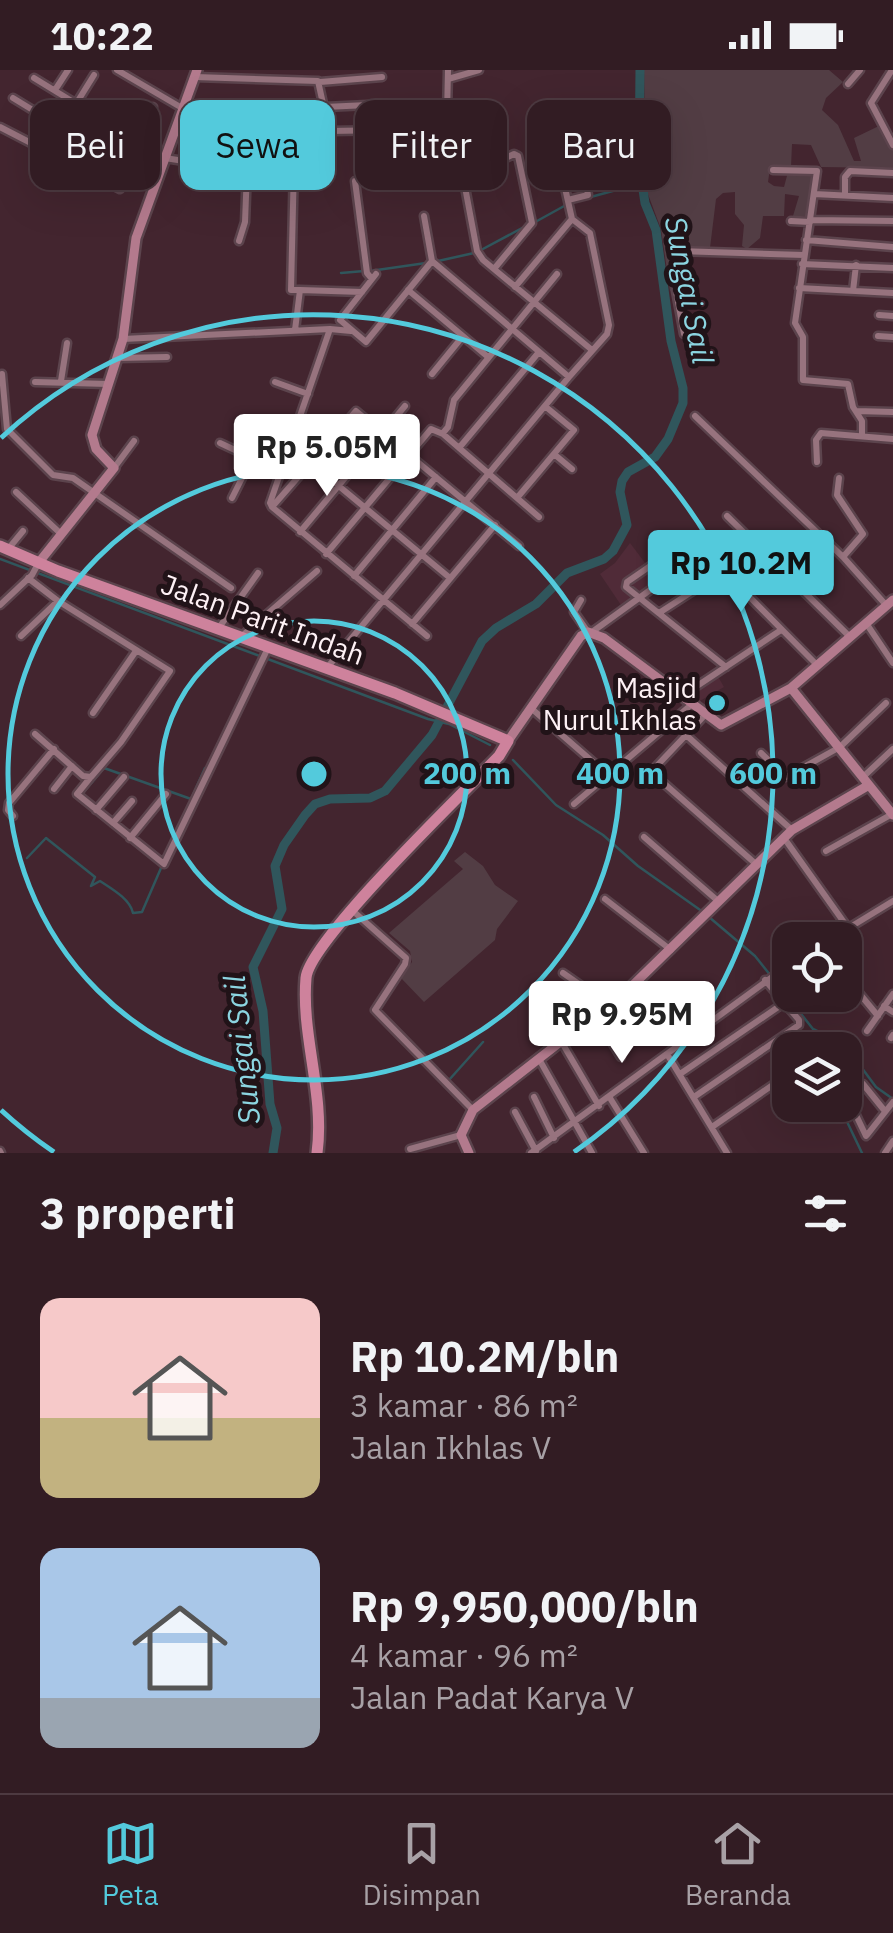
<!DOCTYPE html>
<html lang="id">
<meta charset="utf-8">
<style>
body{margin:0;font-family:"IBM Plex Sans",sans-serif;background:#3d2930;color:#f1f3f6;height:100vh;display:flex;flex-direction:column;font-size:38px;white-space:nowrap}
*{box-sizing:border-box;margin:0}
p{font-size:32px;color:#a8a1a6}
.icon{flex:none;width:55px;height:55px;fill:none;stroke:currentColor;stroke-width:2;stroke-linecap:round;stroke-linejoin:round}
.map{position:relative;height:1083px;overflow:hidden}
.side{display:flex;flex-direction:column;background:#321c23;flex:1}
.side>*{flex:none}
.guide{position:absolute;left:30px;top:30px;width:835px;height:90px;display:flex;gap:20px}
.fabs{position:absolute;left:772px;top:852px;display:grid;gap:20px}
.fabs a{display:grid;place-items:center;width:90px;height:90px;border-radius:20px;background:#321c23;box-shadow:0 10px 40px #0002,0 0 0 2px #4d3a41;font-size:50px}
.price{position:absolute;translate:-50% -85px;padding:0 22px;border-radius:10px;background:#fff;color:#222;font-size:32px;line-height:65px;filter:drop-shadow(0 2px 5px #0008)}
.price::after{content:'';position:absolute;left:50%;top:60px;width:30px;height:22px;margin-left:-15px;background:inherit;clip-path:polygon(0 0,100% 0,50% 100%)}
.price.active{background:#53cadc;color:#111}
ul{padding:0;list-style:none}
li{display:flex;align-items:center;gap:30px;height:250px;padding:0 40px}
li span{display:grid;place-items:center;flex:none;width:280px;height:200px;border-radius:20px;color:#555}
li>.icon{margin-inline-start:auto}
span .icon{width:120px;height:120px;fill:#fffc;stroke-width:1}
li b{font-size:42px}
h2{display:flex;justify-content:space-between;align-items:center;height:120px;padding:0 40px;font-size:42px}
.tag{padding:0 35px;border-radius:20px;background:#321c23;box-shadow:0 10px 40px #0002,0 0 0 2px #4d3a41;font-size:35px;line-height:90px}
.tag.active{background:#53cadc;color:#111}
.status{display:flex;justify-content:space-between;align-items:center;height:70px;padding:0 50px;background:#321c23;direction:ltr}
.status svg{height:28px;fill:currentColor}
.tab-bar{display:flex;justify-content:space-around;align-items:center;height:140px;border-top:2px solid #4d3a41;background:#321c23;font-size:28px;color:#a8a1a6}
.tab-bar a{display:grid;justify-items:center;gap:5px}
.tab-bar .active{color:#53cadc}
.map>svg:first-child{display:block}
</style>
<div class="status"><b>10:22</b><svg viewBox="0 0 49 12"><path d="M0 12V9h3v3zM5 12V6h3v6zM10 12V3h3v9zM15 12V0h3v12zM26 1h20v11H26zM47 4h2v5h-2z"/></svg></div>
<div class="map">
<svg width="893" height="1083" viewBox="0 0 893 1083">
<rect width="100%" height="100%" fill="#43252f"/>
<path fill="#502b38" d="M630,473L658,510L623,538L600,504L615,493Z
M717,605L724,617L698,632L687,624Z"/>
<path fill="#523d44" d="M644,0H829L843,12L826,28L822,40L838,55L854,91H861L854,68L883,54L893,75V98L821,97L811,75L792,74L791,97L770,98L768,112L774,116L784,117L788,102H815L809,146H793L799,126L785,124L784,146H763L760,168L747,179L742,176L744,155L735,144V122L723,123L716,129L710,178H679L675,220L670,221L661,159L646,119Z
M465,782L483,796L495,815L518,831L497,859L495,870L424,932L401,908L412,892L410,881L389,863L463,799L454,791Z"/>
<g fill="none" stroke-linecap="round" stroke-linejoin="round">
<path stroke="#30565c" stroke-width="2.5" d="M587,128L642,113
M537,151L566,135
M481,180L524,157
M438,191L474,183
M370,201L426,193
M341,203L364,201
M0,489L428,649L449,654L490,675
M513,690L556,735L603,765L638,796L703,842
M84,727L83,723L104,698L191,729L205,698
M27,788L46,768L95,807L91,816L100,811C112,819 130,829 133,843L142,842L161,798
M709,847L755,886L813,959L844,974L876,1017L893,1029
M365,848L408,885L409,893L403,903
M845,1002L853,987
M449,1010L483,972
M839,1035L862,1083"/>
<path stroke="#30565c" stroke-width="9" d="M273,1083L277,1058L270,1034L263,941L253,897L282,839L275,796L284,775L305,745L315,734L330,729L370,728L385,721L432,665L482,571L496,558L536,534L567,503L604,489L613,481L627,455L620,422L622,411L628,402L655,387L668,369L683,333V318L671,271L656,160L645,133L639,93L640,0"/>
<g stroke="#5c444d" stroke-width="11">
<path id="street" d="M117,0L182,38
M448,0L447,45L450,59L456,69L477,181L483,190L592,280
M892,0L871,33L893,75
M195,7L318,11L329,61L393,60
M34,8L165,88L247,101L294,94L291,220H299
M448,9L479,0
M320,12L382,7
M848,14L860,0
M55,20L68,0
M13,28L131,100L155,111
M76,34L94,5
M325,37L389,34
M0,57L120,119L131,100
M31,72L45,48
M139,72L153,37
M556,78L572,149L590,163L609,255L607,264L569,307
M78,97L104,51
M773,100L817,101L795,253L803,267V310L848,314L853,337L862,351V366
M461,109L514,84L518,86L532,153L494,199
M355,111L367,203L372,209
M814,124L893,128
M845,124V107L850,101L893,103
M568,130L588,125L578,71
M424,146L432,191
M811,150L893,151
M791,151L810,152
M806,170L893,177
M239,171L245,152L247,101
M802,194L893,198
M376,204L340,250L366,272L432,191
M515,217L572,149
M799,218L893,223
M408,220L488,287
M853,221L856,195
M879,245L893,246
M295,260L300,220L362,222
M684,264L676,221L678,181L804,185
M878,266L893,267
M123,269L330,259
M117,288L167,287
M2,304L7,359L53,405L73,408L231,518
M432,304L463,266
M61,311L67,273
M35,312L108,314
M275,312L308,324
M856,341L893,342
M695,346L843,487L886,535
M443,363L448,357L454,330L557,204
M220,373L282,402
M459,378L539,282
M554,384L572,399
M248,386L256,356
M817,392L816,370L821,363L893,369
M311,393L450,508
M114,398L134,371
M839,408L837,425L863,464L843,487
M16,422L60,463
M232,428L252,388
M517,428L574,360L546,337
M272,437L356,341L519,476
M272,437L270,433L330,259L351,261
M272,437L427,566
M727,446L848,565
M300,462L405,336
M9,478L23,461
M326,484L431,359L443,364L539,447
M354,506L436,407
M28,508L58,531L170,601L121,672L91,707L83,706L35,664
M581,530L574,542L588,562
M0,535L32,505L39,492
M659,543L724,501
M866,553L893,593
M412,554L495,455
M218,559L258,503
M592,562L657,515L658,510L650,497
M243,565L317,501
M21,566L58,531
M726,597L626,517L627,512L691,468L817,595
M326,599L569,307L432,191
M682,626L781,560
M532,639L608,705
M93,643L136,581
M705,645L651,702L757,795
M686,665L792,760
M761,683L786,707L840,677L886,633
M863,707L893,679
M90,708L77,724L164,794L268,578
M54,719L72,696
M574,734L691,635
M96,740L124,707
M13,746L8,740L9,733L54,679
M113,753L132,731
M644,767L718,831
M130,768L166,724
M784,768L848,858
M826,781L892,744
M605,829L671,880
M353,841L406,888L405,894L375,940L473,1040
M829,870L893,831
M563,903L609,935
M859,923L878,946
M884,936L893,942
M595,945L621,987
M867,961L893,924
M891,968L893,965
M561,971L599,1036
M667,984L727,1083
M539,989L592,1083
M680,1004L784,933
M863,1014L884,1040
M845,1022L866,1066
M534,1027L554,1068
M694,1027L799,955V950L765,910
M610,1028L644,1083
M515,1042L536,1081
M712,1057L790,1003
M867,1065L893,1032
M410,1079L461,1065
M0,1081L1,1083
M531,1083L790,894
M885,1083L893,1071"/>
</g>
<g stroke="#5c444d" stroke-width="14">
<path id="secondary" d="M40,491L114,398L96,379L92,365L123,269L136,168L197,0
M791,618L893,745
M508,671L581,566L588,562L604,568L721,655L791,618L893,530
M469,1083L461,1065L473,1040L632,916L792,760L869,715"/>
</g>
<g stroke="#5c444d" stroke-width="16">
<path id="primary" d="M0,476L58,501L395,623L508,671L499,686C465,721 309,871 306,908C301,966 325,1024 317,1083"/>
</g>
<use href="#street" stroke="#97737e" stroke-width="6"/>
<use href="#secondary" stroke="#b37a8d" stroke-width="9"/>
<use href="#primary" stroke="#ce829c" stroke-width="11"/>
</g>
<g fill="none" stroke="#53cadc" stroke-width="5">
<circle cx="314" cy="704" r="153"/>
<circle cx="314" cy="704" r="306"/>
<path d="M54 1082A459 459 0 0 1 1 1040M1 368A459 459 0 1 1 574 1082"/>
</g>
<circle fill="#53cadc" stroke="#211318" stroke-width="4" cx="717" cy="633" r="10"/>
<g text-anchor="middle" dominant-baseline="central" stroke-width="10" stroke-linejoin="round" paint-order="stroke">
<g font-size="28" fill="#fef1f5" stroke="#211318">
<text transform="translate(263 549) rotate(20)">Jalan Parit Indah</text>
</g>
<g font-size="28" fill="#fef1f5" stroke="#211318" text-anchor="end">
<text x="697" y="617">Masjid<tspan x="697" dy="32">Nurul Ikhlas</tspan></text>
</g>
<g font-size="30" font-style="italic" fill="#8cd5e1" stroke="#211318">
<text transform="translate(690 220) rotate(79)">Sungai Sail</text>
<text transform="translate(241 980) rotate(-96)">Sungai Sail</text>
</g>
</g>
<circle cx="314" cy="704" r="15" fill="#53cadc" stroke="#211318" stroke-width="5"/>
<g font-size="30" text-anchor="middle" font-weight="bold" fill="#53cadc" stroke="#211318" stroke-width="10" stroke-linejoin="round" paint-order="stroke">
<text x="467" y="714">200 m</text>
<text x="620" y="714">400 m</text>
<text x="773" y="714">600 m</text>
</g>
</svg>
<div class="fabs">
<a><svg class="icon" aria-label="locate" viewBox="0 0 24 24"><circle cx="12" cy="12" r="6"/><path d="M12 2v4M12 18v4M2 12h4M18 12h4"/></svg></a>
<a><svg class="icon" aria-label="layers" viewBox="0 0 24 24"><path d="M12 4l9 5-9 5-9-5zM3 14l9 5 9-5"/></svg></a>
</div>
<b class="price" style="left:327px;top:429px">Rp 5.05M</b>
<b class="price active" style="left:741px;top:545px">Rp 10.2M</b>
<b class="price" style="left:622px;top:996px">Rp 9.95M</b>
<div class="guide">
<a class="tag">Beli</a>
<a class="tag active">Sewa</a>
<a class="tag">Filter</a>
<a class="tag">Baru</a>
</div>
</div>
<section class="side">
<h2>3 properti<svg class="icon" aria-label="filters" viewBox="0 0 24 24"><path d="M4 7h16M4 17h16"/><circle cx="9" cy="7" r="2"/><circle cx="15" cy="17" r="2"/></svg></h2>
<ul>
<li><span style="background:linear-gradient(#f6c9c9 60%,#c2b280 0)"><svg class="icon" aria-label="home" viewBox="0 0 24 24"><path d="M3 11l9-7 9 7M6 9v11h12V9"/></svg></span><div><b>Rp 10.2M/bln</b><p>3 kamar · 86 m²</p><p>Jalan Ikhlas V</p></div></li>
<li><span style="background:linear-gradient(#a9c7e8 75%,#9aa5b1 0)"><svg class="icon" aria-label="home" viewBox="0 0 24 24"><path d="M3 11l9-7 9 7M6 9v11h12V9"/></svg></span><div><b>Rp 9,950,000/bln</b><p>4 kamar · 96 m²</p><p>Jalan Padat Karya V</p></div></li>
</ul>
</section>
<nav class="tab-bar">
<a class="active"><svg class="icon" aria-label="map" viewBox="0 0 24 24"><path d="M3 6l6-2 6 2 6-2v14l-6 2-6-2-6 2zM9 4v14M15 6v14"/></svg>Peta</a>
<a><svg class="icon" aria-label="saved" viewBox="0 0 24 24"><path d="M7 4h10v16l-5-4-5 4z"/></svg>Disimpan</a>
<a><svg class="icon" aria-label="home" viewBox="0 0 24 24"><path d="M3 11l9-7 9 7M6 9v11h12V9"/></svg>Beranda</a>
</nav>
